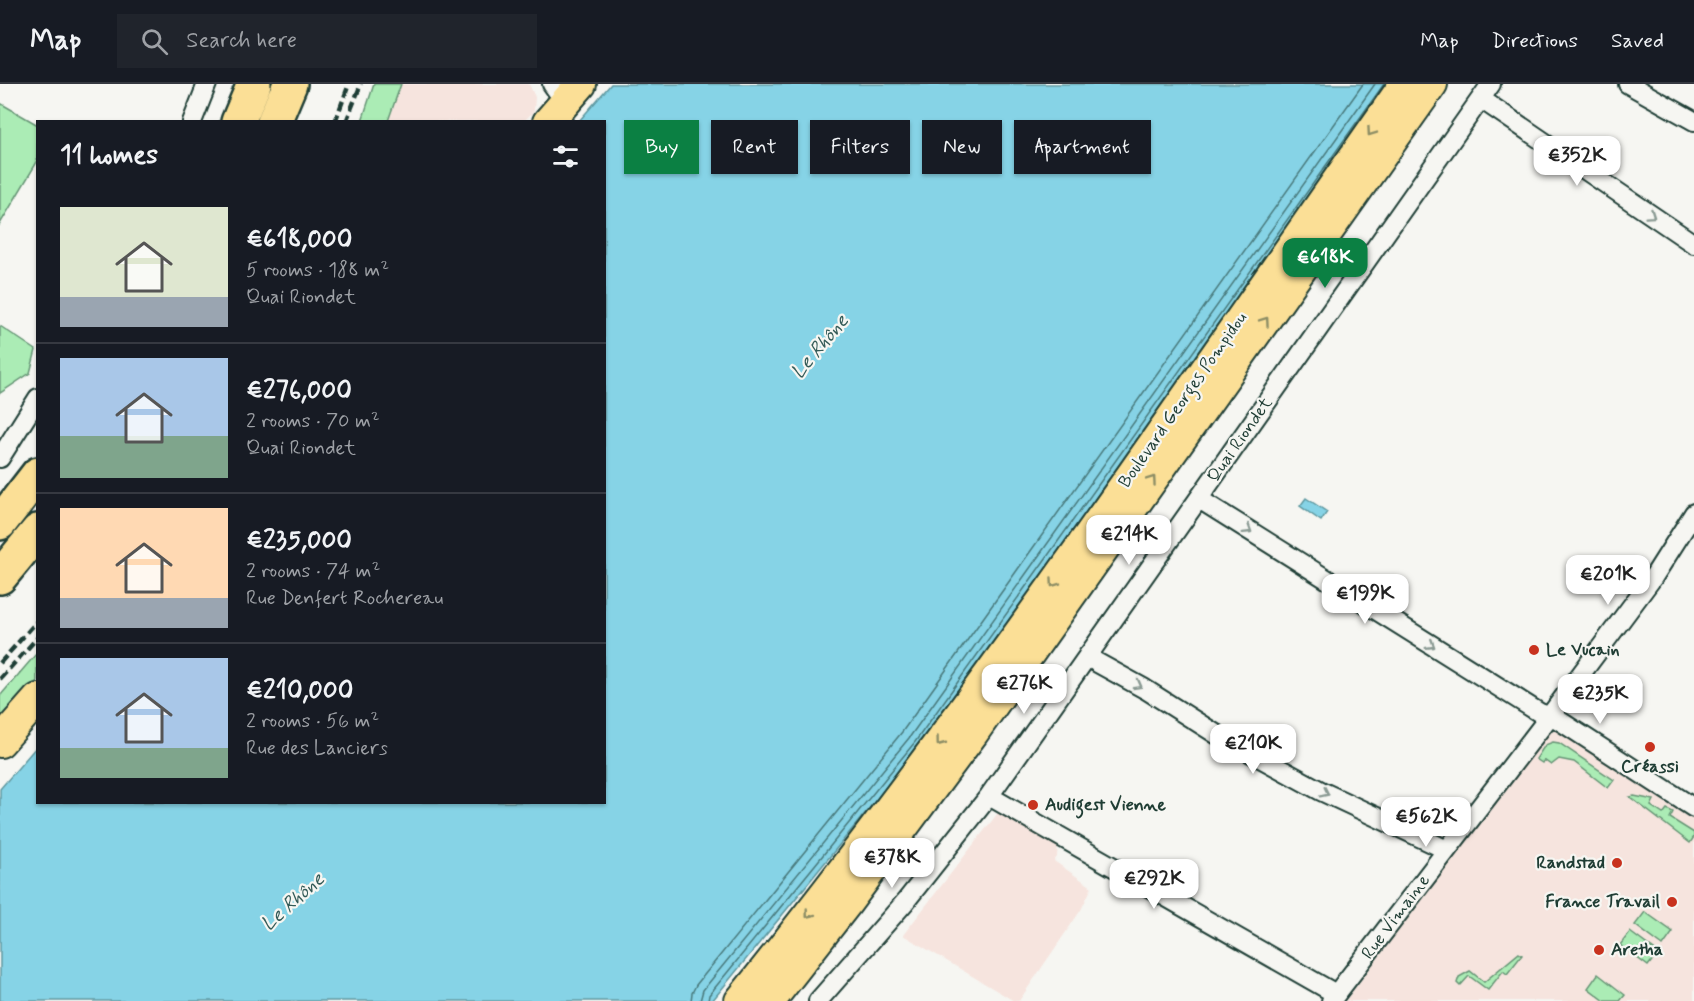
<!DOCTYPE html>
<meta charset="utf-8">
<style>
body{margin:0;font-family:Mynerve,sans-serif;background:#20242c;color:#f1f3f6;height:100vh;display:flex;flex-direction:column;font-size:22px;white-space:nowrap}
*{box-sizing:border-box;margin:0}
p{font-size:20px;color:#9ea1a6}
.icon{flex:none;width:33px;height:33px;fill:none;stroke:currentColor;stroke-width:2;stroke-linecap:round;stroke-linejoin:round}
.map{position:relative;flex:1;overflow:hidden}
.drawer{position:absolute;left:36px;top:36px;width:570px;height:684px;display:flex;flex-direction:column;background:#171b24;border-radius:0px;box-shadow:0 2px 4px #0004}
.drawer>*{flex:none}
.guide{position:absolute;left:624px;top:36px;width:570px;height:54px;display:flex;gap:12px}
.price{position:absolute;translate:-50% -51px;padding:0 14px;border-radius:12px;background:#fff;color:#222;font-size:20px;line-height:39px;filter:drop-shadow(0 2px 3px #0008)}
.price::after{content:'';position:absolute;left:50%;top:36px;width:18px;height:14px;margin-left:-9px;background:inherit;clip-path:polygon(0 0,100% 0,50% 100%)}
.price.active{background:#0b8043;color:#fff}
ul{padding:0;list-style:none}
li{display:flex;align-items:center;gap:18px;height:150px;padding:0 24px}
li+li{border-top:2px solid #363941}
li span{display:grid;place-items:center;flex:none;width:168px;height:120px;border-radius:0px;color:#555}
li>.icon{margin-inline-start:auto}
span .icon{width:72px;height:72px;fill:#fffc;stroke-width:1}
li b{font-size:26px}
h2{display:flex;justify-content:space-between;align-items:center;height:72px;padding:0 24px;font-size:26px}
.tag{padding:0 21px;border-radius:0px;background:#171b24;box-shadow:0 2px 4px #0004;font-size:21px;line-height:54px}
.tag.active{background:#0b8043;color:#fff}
header{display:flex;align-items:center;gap:36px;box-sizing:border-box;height:84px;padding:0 30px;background:#171b24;border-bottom:2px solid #363941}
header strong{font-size:28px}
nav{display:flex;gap:33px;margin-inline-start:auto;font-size:21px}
.search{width:420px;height:54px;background:#20242c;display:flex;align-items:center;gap:15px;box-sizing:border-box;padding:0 21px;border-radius:0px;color:#9ea1a6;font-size:22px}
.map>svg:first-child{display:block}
</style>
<header>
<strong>Map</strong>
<div class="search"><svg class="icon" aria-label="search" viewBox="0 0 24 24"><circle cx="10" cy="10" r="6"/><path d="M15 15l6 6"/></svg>Search here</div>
<nav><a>Map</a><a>Directions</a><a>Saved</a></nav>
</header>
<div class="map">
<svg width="1694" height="917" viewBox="0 0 1694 917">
<rect width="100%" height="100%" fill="#f6f6f2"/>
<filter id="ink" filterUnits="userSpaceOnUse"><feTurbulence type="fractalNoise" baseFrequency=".0167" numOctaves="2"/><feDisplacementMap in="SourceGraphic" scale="12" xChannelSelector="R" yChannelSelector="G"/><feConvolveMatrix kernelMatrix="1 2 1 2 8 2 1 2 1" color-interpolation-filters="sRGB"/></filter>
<g filter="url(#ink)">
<path fill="#f6e4de" d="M401,0H529L535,13L534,27L524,37L388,38Z
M1553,645H1557L1694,733V917H1345L1549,647Z
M1001,725L1058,758L1057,773L1054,777L1092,803L1081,826L1019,917H1014L903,851Z"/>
<path fill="#abecb5" stroke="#659474" stroke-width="1.5" d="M374,0H401L388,37H362Z
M0,19L38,41L37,78L0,140Z
M0,242L36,266L30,289L0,309Z
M37,569V597L0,640V612Z
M1553,658L1559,659L1614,696L1608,704L1574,678L1559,675L1551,681L1544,676L1542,679L1536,675L1545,661Z
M1634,712L1654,716L1651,722L1663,730L1667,725L1673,728L1670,734L1694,749V753L1690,759L1630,713Z
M1645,828L1673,848L1663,862L1635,841Z
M1630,848L1658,869L1648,882L1620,861Z
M1519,869L1522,871L1507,890L1503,887L1488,906L1469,892L1460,902L1457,899L1459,893L1470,887L1484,898Z
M1598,890L1625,911L1620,917H1605L1588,904Z"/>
<path fill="#86d3e6" stroke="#5d979f" stroke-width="1.5" d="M611,0H1391L920,662L712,917H0V705L37,662L38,718H604V38L579,37Z
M1306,414L1327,428L1321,437L1300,422Z"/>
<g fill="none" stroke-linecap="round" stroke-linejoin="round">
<path stroke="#48797b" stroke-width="1.5" d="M691,917L692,909L696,901L902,648L1363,0
M700,917L703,906L909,654L1375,0
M708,917L709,911L915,658L1384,0"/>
<g stroke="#1f3d34" stroke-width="22">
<path id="minor" d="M552,0L565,18
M1628,0L1694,37
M1481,15L1694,160
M192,38L207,0
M0,374L38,314
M1199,415L1540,629L1557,635L1694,724
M1088,571L1096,578L1145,605L1216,650L1321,707L1447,766
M989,712L1336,910
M818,917L905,818L989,712L1491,0
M1331,917L1549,633L1654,492L1694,429"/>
</g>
<g stroke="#1f3d34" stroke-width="34">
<path id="primary" d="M548,38L581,0
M0,658L38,615
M740,917C977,623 1188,309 1405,0
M770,917L846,820L973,649L1432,0"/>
</g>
<g stroke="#1f3d34" stroke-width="38">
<path id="motorway" d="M238,38L254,0
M274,38L290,0
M0,439L38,390
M0,493L38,447"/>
</g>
<use href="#minor" stroke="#f6f6f2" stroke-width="18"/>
<use href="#primary" stroke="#fbdf96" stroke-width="30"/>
<use href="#motorway" stroke="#fbdf96" stroke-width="33"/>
<path stroke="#1f3d34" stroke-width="4.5" stroke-dasharray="9 4.5" stroke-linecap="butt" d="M335,38L349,0
M346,38L361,0
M0,579L38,536
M0,595L38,553"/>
</g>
<defs><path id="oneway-chevron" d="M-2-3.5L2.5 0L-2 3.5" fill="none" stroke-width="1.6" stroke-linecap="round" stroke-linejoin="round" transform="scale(1.5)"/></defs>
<g stroke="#8d8e65">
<use href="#oneway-chevron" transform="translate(1371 48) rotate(125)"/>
<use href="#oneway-chevron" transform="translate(1265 237) rotate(-55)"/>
<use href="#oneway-chevron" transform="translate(1152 396) rotate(-55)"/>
<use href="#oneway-chevron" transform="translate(1054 499) rotate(125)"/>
<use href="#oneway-chevron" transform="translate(940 658) rotate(127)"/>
<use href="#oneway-chevron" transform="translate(809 830) rotate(128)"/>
</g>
<g stroke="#8a9a93">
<use href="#oneway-chevron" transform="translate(1651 131) rotate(34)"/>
<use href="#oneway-chevron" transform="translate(1248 446) rotate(32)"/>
<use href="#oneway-chevron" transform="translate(1431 561) rotate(32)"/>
<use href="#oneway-chevron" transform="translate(1138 601) rotate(29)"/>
<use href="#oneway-chevron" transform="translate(1325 709) rotate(26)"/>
</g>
</g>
<g fill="#c8321e" stroke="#f6f6f2" stroke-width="2">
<circle cx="1534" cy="566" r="6"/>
<circle cx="1650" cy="663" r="6"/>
<circle cx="1033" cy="721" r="6"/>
<circle cx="1617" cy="779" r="6"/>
<circle cx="1672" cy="818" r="6"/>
<circle cx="1599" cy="866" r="6"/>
</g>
<g text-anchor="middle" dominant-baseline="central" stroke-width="4.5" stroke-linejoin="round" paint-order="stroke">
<g font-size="18" fill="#1f3d34" stroke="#f6f6f2">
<text transform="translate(1183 316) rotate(-55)">Boulevard Georges Pompidou</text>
<text transform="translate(1240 356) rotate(-55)">Quai Riondet</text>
<text transform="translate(1396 833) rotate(-53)">Rue Vimaine</text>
</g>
<g font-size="18" font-weight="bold" fill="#1f3d34" stroke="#f6f6f2" text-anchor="start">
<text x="1546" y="566">Le Vucain</text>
<text x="1650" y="683" text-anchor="middle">Créassi</text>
<text x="1045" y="721">Audigest Vienne</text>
<text x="1605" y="779" text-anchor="end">Randstad</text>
<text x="1660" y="818" text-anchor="end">France Travail</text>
<text x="1611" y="866">Aretha</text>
</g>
<g font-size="20" font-style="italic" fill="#345b58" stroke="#f6f6f2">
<text transform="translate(820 263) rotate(-50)">Le Rhône</text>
<text transform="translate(293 818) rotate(-42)">Le Rhône</text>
</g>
</g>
</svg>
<b class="price" style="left:1577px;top:103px">€352K</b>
<b class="price active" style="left:1325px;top:205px">€618K</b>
<b class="price" style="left:1129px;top:482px">€214K</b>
<b class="price" style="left:1608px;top:522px">€201K</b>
<b class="price" style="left:1365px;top:541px">€199K</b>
<b class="price" style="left:1024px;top:631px">€276K</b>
<b class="price" style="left:1600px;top:641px">€235K</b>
<b class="price" style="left:1253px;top:691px">€210K</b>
<b class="price" style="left:1426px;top:764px">€562K</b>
<b class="price" style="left:892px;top:805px">€378K</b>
<b class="price" style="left:1154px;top:826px">€292K</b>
<div class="guide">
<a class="tag active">Buy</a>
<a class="tag">Rent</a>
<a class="tag">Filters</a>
<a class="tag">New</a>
<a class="tag">Apartment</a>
</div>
<section class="drawer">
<h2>11 homes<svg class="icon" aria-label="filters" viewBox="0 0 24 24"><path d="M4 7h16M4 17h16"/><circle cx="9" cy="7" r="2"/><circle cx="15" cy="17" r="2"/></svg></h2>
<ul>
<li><span style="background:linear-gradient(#dfe7d0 75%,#9aa5b1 0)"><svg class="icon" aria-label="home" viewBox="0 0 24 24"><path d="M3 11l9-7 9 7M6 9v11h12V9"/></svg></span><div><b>€618,000</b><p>5 rooms · 188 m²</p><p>Quai Riondet</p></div></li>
<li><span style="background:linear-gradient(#a9c7e8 65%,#7fa58c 0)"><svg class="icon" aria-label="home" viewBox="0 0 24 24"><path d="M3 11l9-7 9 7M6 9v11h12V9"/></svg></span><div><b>€276,000</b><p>2 rooms · 70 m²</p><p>Quai Riondet</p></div></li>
<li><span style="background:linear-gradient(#ffd9b3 75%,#9aa5b1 0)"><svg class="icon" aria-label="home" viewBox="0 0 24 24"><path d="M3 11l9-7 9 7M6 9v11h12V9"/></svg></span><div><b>€235,000</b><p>2 rooms · 74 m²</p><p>Rue Denfert Rochereau</p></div></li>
<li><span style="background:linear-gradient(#a9c7e8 75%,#7fa58c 0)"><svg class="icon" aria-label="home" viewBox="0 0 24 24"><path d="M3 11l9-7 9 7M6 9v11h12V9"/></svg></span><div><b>€210,000</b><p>2 rooms · 56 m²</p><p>Rue des Lanciers</p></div></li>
</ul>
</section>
</div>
